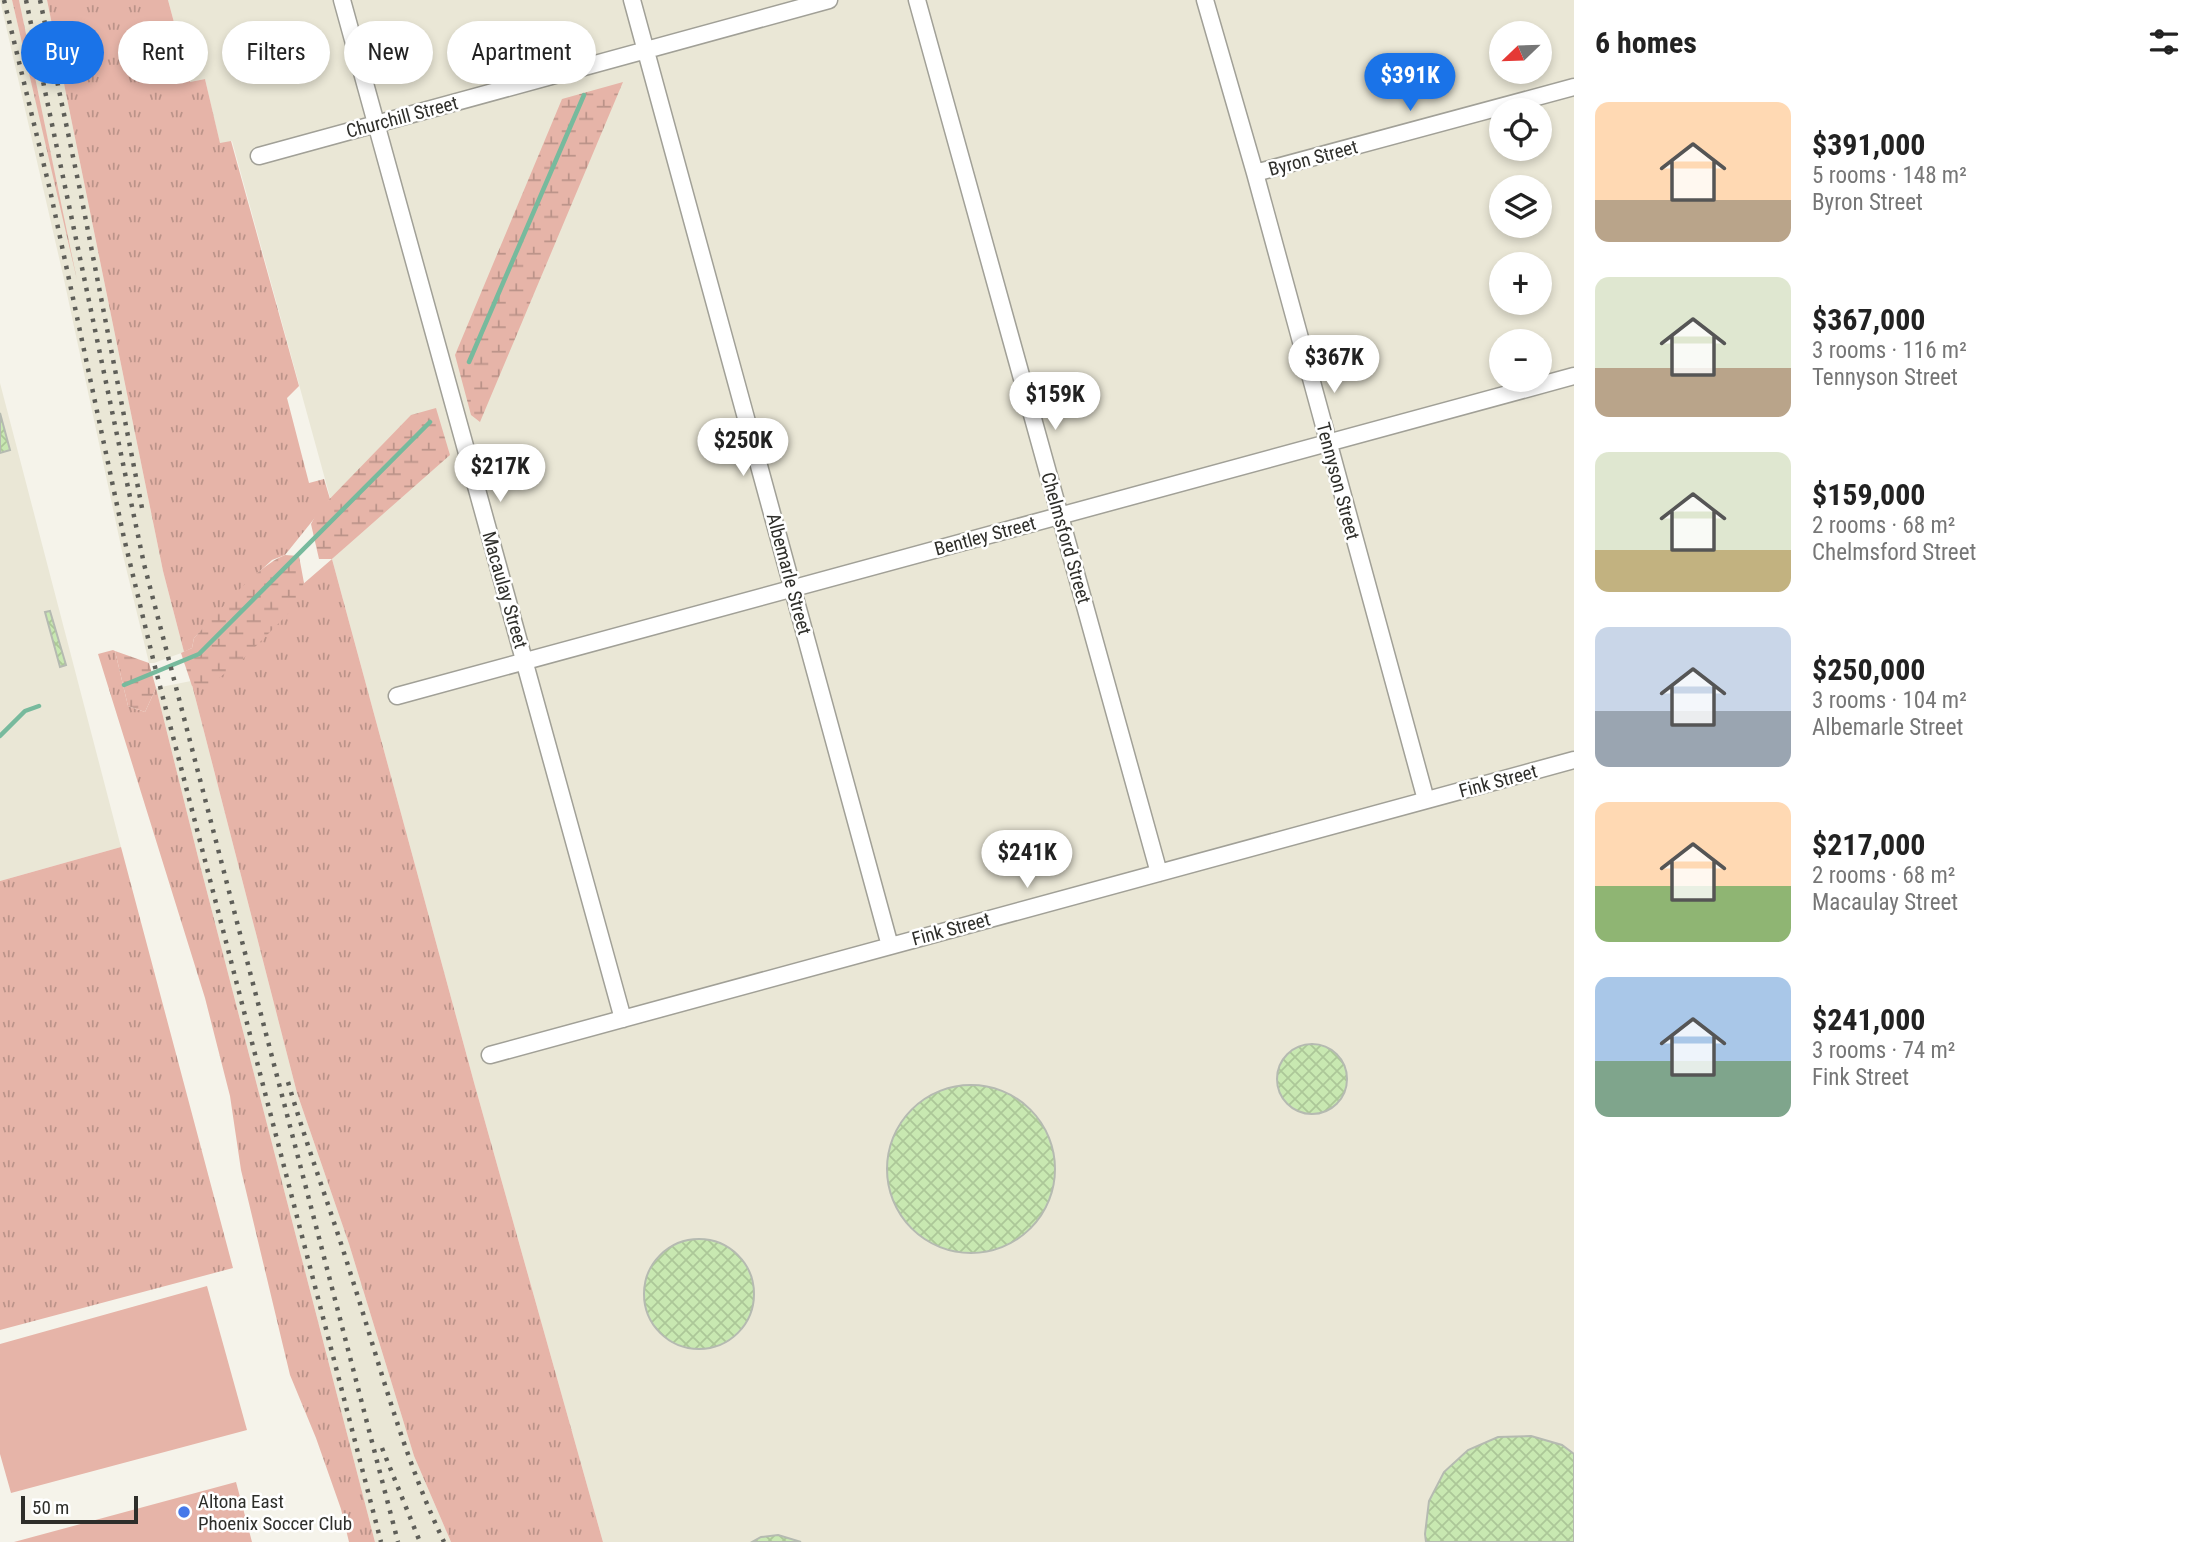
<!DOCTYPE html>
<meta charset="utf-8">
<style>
body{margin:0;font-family:"Roboto Condensed",sans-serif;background:#f2f2f2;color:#222;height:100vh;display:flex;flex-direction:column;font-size:26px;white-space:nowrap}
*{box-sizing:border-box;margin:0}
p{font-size:23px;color:#767676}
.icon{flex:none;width:38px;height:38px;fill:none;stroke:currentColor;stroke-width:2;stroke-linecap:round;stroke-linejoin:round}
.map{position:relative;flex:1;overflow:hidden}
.sheet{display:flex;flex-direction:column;background:#fff;width:630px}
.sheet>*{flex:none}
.top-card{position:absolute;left:21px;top:21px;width:665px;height:63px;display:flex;gap:14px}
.needle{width:46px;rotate:247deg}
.tools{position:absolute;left:1489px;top:21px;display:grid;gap:14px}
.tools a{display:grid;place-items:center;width:63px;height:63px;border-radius:50%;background:#fff;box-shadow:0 4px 10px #0003;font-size:35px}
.scale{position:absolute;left:21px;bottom:18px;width:117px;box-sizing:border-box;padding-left:7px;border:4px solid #2e2e2a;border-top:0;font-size:19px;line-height:24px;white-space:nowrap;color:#2e2e2a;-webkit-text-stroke:5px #fff;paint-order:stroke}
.price{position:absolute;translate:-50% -60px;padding:0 16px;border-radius:24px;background:#fff;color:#222;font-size:23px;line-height:46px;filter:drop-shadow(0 2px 4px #0008)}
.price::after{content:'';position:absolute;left:50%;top:42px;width:21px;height:16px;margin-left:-10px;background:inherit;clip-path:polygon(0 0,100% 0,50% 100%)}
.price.selected{background:#1a73e8;color:#fff}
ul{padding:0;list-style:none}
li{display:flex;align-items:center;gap:21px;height:175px;padding:0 21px}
li span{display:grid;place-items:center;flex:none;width:196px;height:140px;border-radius:14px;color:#555}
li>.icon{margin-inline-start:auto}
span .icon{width:84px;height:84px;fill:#fffc;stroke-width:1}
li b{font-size:30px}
h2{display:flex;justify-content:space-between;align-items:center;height:84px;padding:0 21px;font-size:30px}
.pill{padding:0 24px;border-radius:32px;background:#fff;box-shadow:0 4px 10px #0003;font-size:24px;line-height:63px}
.pill.selected{background:#1a73e8;color:#fff}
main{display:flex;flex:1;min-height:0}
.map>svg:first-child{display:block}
</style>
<main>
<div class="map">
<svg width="1574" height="1542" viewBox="0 0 1574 1542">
<defs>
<pattern id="grass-tufts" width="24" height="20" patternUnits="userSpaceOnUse" patternTransform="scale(1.75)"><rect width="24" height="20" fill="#e6b4a8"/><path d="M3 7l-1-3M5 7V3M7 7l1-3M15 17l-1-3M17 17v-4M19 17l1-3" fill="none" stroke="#bb9389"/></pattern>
<pattern id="wetland-marsh" width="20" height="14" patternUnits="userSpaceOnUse" patternTransform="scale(1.75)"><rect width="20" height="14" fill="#e6b4a8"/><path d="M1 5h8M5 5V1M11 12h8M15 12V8" fill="none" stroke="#bb9389"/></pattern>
<pattern id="building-cross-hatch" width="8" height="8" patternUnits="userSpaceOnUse" patternTransform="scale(1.75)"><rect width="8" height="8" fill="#c8e8b1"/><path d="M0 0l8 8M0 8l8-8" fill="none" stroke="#acc798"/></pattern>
</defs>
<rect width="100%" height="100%" fill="#f5f3ea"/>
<path fill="#eae7d6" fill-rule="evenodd" d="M0,0H12L64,220L19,0H47L163,571L184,652L154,663H149L122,551L63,275Z
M168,0H1574V1542H603L475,1086L332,559L344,548L232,141L220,144L205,79L190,82ZM1502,33H1540V72H1502ZM1502,110H1540V149H1502ZM1502,187H1540V226H1502ZM1502,264H1540V303H1502ZM1502,341H1540V380H1502Z
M0,383L121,847L0,881Z
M191,681L297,1093L349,1244L414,1456L451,1542H375L198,857L156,688Z"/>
<path fill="url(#grass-tufts)" d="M12,0H19L77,280Z
M47,0H168L190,82L205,79L220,143L231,141L299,386L287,398L309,483L324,479L330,499L285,555L272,560L260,571L194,638L192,648L184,652L163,571Z
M332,559L475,1086L603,1542H451L414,1456L349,1244L297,1093L191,681Z
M113,650L115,651L128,706L145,712L156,688L198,857L375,1542H349L341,1509L316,1438L290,1375L241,1170L230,1096L205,998L98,654Z
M121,847L233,1268L0,1330V881Z"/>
<path fill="url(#wetland-marsh)" d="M623,82L480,422L471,415L455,355L562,99Z
M436,408L450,455L332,559H319L311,524L318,511L411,415Z
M285,555L299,556L304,583L288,614L238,664L209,685L192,686L181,653L192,648L194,638C218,613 255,567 285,555Z
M115,651L149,663L156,688L145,712L128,706Z"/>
<path fill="#e6b4a8" d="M207,1286L247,1430L11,1493L0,1454V1344Z
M236,1482L252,1542H14Z"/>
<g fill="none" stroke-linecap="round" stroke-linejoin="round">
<path stroke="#77ba9d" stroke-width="4.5" d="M469,362L584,95
M124,685L199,654L430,422
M0,736L25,711L39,706"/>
</g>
<path fill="url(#building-cross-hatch)" stroke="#b5bab1" stroke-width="2" d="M0,413L10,450L0,453Z
M50,611L66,665L60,667L45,612Z
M1277 1079a35 35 0 1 1 70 0a35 35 0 1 1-70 0Z
M887 1169a84 84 0 1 1 168 0a84 84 0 1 1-168 0Z
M644 1294a55 55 0 1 1 110 0a55 55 0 1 1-110 0Z
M1531,1436L1562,1445L1574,1454V1542H1426L1425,1534L1429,1501L1444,1472L1468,1450L1498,1437Z
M778,1535L801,1542H752L761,1537Z"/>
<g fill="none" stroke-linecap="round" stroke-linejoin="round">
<g stroke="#a1a097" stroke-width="19">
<path id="minor" d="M342,0L623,1019
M632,0L890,946
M917,0L1159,873
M1205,0L1255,173L1426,800
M259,156L829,0
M1255,173L1574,87
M397,696L1574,376
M490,1055L1574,760"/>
</g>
<use href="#minor" stroke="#fff" stroke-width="16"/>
<path stroke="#5e5e58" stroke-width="4.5" stroke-dasharray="3.5 7" stroke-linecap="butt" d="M4,0L50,190L124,538L154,663L381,1542
M26,0L144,564L398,1542
M40,0L80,190L142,508
M288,1082C307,1147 331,1210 351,1275C380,1365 403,1456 444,1542
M382,1448L420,1542"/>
</g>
<circle fill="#4778e9" stroke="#fff" stroke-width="2.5" cx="184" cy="1512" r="7"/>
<g text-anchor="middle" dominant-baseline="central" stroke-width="5" stroke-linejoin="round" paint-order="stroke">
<g font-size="19" fill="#2e2e2a" stroke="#fff">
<text transform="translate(402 117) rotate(-15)">Churchill Street</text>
<text transform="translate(1313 158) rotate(-15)">Byron Street</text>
<text transform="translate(1338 481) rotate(75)">Tennyson Street</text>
<text transform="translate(985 536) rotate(-15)">Bentley Street</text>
<text transform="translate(1066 538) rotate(74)">Chelmsford Street</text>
<text transform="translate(789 574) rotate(75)">Albemarle Street</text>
<text transform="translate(505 590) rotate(74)">Macaulay Street</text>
<text transform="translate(1498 781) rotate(-15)">Fink Street</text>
<text transform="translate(951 929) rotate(-15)">Fink Street</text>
</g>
<g font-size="19" fill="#2e2e2a" stroke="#fff" text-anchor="start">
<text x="198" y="1501">Altona East<tspan x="198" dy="22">Phoenix Soccer Club</tspan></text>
</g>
</g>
</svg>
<div class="tools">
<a><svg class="needle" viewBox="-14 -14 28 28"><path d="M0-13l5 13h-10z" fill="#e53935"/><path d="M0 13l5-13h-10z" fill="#767676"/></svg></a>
<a><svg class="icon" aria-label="locate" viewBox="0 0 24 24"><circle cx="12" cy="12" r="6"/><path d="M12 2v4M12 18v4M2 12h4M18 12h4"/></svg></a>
<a><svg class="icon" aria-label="layers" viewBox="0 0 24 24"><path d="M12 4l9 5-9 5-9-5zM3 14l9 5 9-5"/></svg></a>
<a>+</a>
<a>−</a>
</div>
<div class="scale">50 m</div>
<b class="price selected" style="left:1410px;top:113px">$391K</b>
<b class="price" style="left:1334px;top:395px">$367K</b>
<b class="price" style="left:1055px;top:432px">$159K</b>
<b class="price" style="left:743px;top:478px">$250K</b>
<b class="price" style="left:500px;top:504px">$217K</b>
<b class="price" style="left:1027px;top:890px">$241K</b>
<div class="top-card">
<a class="pill selected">Buy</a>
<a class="pill">Rent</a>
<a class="pill">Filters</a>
<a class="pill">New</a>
<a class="pill">Apartment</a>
</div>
</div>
<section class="sheet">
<h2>6 homes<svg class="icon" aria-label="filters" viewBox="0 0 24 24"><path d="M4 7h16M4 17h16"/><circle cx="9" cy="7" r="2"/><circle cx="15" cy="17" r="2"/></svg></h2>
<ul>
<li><span style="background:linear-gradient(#ffd9b3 70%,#b9a48a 0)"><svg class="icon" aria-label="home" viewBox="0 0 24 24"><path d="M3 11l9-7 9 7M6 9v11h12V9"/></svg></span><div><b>$391,000</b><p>5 rooms · 148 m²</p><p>Byron Street</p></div></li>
<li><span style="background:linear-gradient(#dfe7d0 65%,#b9a48a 0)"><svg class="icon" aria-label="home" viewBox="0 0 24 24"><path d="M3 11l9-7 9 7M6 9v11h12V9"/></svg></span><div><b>$367,000</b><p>3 rooms · 116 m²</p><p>Tennyson Street</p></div></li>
<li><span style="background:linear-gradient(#dfe7d0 70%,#c2b280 0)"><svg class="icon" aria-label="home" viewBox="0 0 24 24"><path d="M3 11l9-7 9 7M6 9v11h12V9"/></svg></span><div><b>$159,000</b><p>2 rooms · 68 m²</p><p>Chelmsford Street</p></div></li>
<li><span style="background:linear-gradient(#c9d6e8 60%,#9aa5b1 0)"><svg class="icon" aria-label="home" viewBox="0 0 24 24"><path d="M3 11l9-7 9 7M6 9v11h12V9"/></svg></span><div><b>$250,000</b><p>3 rooms · 104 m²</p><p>Albemarle Street</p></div></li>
<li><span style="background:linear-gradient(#ffd9b3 60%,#8fb573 0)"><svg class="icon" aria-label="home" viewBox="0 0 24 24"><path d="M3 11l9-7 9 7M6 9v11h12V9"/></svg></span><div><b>$217,000</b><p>2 rooms · 68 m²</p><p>Macaulay Street</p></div></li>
<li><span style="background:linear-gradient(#a9c7e8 60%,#7fa58c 0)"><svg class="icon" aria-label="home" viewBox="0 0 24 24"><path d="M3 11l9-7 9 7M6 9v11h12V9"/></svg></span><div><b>$241,000</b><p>3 rooms · 74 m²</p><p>Fink Street</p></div></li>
</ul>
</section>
</main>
